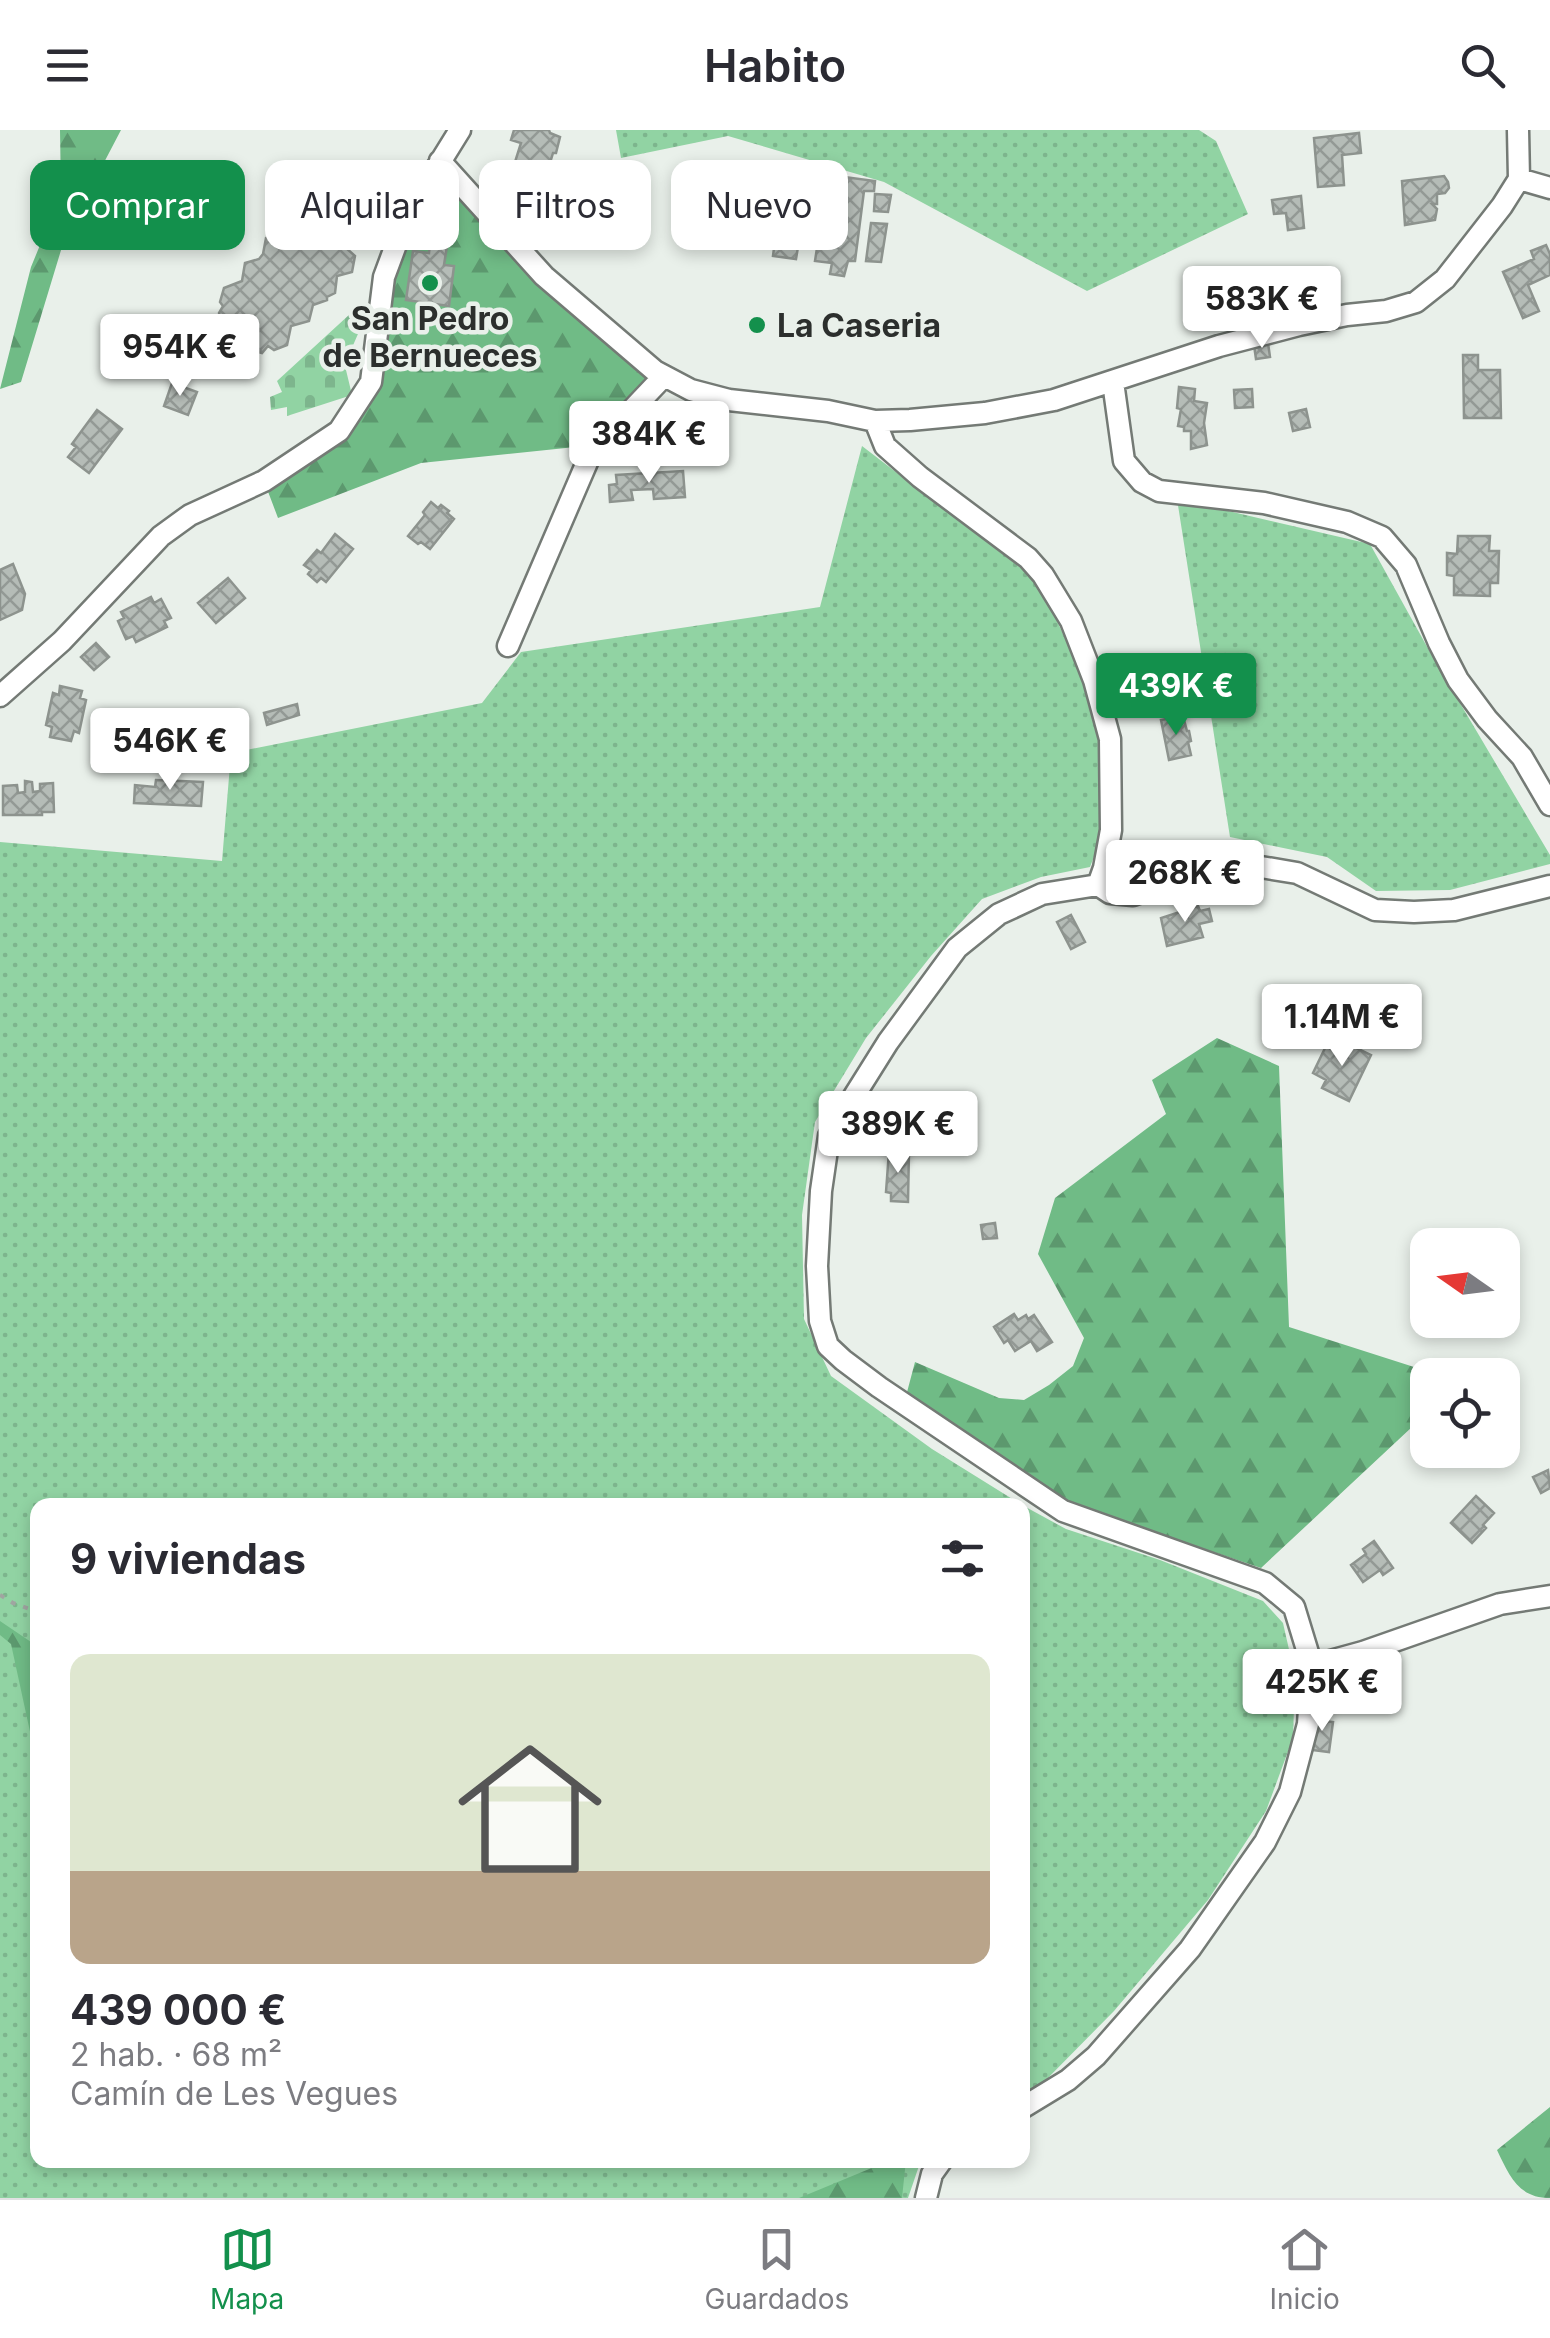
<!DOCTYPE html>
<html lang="es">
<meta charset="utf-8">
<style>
body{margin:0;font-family:Inter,sans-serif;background:#f7f7f7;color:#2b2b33;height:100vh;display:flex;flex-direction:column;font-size:38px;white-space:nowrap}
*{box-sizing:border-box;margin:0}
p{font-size:32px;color:#7c7c81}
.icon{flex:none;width:55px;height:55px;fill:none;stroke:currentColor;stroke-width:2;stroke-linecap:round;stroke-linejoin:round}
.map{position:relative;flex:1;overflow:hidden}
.sheet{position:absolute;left:30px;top:1368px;width:1000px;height:670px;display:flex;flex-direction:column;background:#fff;border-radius:20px;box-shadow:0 5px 15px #0003}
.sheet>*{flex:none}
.hud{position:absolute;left:30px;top:30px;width:1000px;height:90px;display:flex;gap:20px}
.needle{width:65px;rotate:284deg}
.fabs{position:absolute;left:1410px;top:1098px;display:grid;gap:20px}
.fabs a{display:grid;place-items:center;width:110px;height:110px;border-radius:20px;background:#fff;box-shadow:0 5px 15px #0003;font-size:50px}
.price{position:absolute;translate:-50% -85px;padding:0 22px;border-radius:10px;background:#fff;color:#222;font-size:32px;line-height:65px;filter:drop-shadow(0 2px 5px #0008)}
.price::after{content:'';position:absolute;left:50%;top:60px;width:30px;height:22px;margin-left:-15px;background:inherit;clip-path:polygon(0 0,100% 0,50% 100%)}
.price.selected{background:#13904c;color:#fff}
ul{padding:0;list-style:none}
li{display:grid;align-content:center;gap:20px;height:530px;padding:0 40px}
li+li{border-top:2px solid #e1e1e2}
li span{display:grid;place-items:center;height:310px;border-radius:20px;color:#555}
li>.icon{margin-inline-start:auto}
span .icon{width:180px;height:180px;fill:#fffc;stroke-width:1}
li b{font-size:42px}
h2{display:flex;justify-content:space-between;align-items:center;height:120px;padding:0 40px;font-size:42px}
.chip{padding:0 35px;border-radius:20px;background:#fff;box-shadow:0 5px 15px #0003;font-size:35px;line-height:90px}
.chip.selected{background:#13904c;color:#fff}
header{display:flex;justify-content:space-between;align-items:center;height:130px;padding:0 40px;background:#fff;font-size:45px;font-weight:600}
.tabs{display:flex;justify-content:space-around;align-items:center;height:140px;border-top:2px solid #e1e1e2;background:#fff;font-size:28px;color:#7c7c81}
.tabs a{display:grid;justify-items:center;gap:5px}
.tabs .selected{color:#13904c}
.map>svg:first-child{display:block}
</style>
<header><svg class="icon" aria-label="menu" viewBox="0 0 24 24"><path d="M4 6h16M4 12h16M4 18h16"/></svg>Habito<svg class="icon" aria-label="search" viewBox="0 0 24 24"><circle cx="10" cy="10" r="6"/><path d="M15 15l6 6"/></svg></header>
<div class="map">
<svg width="1550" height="2068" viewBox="0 0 1550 2068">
<defs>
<pattern id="grass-dots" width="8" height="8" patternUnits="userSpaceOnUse" patternTransform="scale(2.5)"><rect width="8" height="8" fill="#91d3a3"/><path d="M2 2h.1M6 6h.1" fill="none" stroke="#7db58d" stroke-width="1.8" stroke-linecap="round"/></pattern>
<pattern id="forest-firs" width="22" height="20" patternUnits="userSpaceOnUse" patternTransform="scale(2.5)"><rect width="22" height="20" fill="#70bb86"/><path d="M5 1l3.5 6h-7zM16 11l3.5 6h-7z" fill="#5c986e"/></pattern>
<pattern id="cemetery-stones" width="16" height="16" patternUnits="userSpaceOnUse" patternTransform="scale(2.5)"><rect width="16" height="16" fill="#91d3a3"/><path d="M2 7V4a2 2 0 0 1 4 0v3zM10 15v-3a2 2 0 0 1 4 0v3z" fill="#7db58d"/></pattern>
<pattern id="building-cross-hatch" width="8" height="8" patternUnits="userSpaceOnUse" patternTransform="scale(2.5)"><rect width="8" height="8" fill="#b5bcb7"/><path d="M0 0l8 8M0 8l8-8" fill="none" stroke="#939995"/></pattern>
</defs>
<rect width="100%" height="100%" fill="#e9f0ea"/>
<path fill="url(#grass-dots)" d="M616,0H1199L1216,11L1248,84L1087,161L884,52L728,6L621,28Z
M862,316L1030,445L1052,480L1080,541L1105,636L1100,711L1090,737L1041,747L982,769L931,826L866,908L815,992L802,1085L804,1189L831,1246L932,1319L1022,1375H38V2030H921L908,2068H0V712L222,731L231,623L482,573L521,522L820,477Z
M1177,369L1370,414L1435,531L1550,725V734L1450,760L1376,761L1327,727L1230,707Z
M1022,1375L1066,1399L1160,1430L1263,1471L1283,1493L1295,1546L1293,1608L1266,1681L1208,1770L1114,1881L1043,1953L1023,1964Z"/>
<path fill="url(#forest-firs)" d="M60,0H121L65,107L21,252L0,259L31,137L61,64Z
M440,31L655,241L585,316L421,333L278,388L264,351L359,272L379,182Z
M1217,908L1279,936L1289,1197L1439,1245H1428L1427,1283L1261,1438L1065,1372L906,1266L915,1232L999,1268L1024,1270L1049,1255L1073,1236L1084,1208L1038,1124L1055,1068L1166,984L1152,950Z
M0,1491L31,1512L37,1542V1634L11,1514L0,1505Z
M1550,1977V2068C1518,2068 1509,2045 1497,2020Z
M891,2030H906L902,2068H799Z"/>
<path fill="url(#cemetery-stones)" d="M350,184L361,197L351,220V236L346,240L352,265L287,286V277L271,280L270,267L282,262L277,251Z"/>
<path fill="url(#building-cross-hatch)" stroke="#8d938e" stroke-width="2.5" d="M514,0H549L550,3L560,7L556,23H553L544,53L595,68L597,94L560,90L550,79L535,75L527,104L517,96L522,72L504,67L521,13L511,10Z
M1359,3L1361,23L1342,25L1344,55L1318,57L1314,8Z
M784,39L875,51L874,61H864L855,131H848L844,146L830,144L832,133L815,131L817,118L798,117L796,129L773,126Z
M1444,46L1448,52L1449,58L1445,63L1437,64V74H1432L1437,79L1435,90L1405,95L1402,51Z
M875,64L891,65L888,82L874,81Z
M1301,66L1304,98L1288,100L1286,83L1274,84L1272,70Z
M302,79L313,89L314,94L321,96L322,93L332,90L341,98L339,107L336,108L339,117H345L355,126L352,142L337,146L335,163L327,167V170L313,175L309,191L291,196L287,215L274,220L268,216L262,223L250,220L248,212L242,213L231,204L232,197L222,195L219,183L223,176L220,172L224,158L242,151L245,133L259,129L263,124L266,108L280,104L285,99L288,84Z
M871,93L887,94L881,132L866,131Z
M430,114L447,116L444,135L454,136L449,176L406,170L413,121L429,123Z
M1546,115L1550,124V145L1528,155L1539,181L1523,188L1503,142L1534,129L1531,121Z
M1268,213L1270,227L1256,229L1254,215Z
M1463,225H1478V240H1500L1501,288H1464Z
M172,253L197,262L188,285L164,276Z
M1179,257L1195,259L1194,271L1207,273L1204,293L1207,315L1191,319V301H1184V297L1178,296L1181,279L1177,278Z
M1252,259L1253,277L1235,278L1234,260Z
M1306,279L1310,297L1293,301L1289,283Z
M97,280L122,299L89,343L68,327L76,317L72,314Z
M683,341L685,367L654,369L653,359L631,360L633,370L610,372L609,355L617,354L616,345Z
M431,372L438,378L441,375L449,381L447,383L454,389L430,419L421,412L418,414L408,406L425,385L423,382Z
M335,404L353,419L326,452L321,448L317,452L308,444L311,440L304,435L317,420L321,423Z
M1458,406H1490L1489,421H1499L1498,453H1490V466L1454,465V446L1447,445V423L1457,424Z
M13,434L25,464L22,480L0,490V440Z
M228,448L245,468L216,493L198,473Z
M151,467L154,473L161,469L171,488L164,491L167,497L136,512L133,506L126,509L118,491L124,488L121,482Z
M96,513L109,527L94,540L81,527Z
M60,556L82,561L80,568L86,570L79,603L74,601L71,611L50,607L52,597L46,595L53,563L59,565Z
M297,574L299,585L267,595L264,583Z
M1183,586L1187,601H1189L1191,611L1188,612L1191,625L1169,630L1161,590Z
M156,650L203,652L201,676L134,673L135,655L155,657Z
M25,651L32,652L33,662L40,661V654L53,653L54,682H42V685H3V656L17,655L18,663L25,662Z
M1198,776L1200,781L1209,779L1212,791L1199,794L1203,807L1167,816L1161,788Z
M1071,785L1085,812L1071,819L1057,792Z
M1335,913L1344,918L1346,913L1371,925L1349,971L1322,958L1326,950L1313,943L1326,916L1332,920Z
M889,1021L909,1022L908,1072L891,1071V1063L886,1062Z
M995,1093L997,1108L983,1109L981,1095Z
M1014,1184L1018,1190L1026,1185L1028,1189L1034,1185L1052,1212L1037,1221L1031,1211L1015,1221L1008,1210L1004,1213L994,1197Z
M1548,1340L1550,1358L1541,1363L1533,1347Z
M1476,1366L1494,1383L1483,1395L1486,1398L1472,1413L1451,1393Z
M1374,1411L1393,1438L1383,1445L1380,1440L1363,1452L1351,1435L1366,1424L1363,1419Z
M1317,1584L1325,1585L1324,1591L1333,1592L1329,1622L1312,1620Z"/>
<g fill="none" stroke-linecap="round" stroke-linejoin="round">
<g stroke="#747a75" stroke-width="25">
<path id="minor" d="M440,31L544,146L655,241L691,260L729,270L828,281L875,291L910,290L985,283L1054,270L1219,216L1299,195L1347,185L1386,181L1416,172L1445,149L1502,76L1519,49L1518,0
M1519,49L1550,58
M1113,252L1124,331L1142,352L1159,361L1264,373L1347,392L1382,407L1406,435L1439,513L1458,550L1487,589L1522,627L1550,675
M875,291L885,316L920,347L1028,428L1043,445L1071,491L1094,550L1110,609L1111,700L1104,738L1098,755L1042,764L999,784L957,818L888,912L829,1006L821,1061L817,1136L820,1191L828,1216L843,1230L879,1257L1063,1381L1265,1453L1294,1477L1312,1536L1308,1594L1290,1662L1265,1712L1190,1819L1096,1926L1068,1950L1022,1978
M508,516L591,323L664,246
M0,566L62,511L161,406L190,385L264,351L339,301L371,252L384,147L397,112L416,71L460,0
M1098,755L1110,763L1133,765L1205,739L1255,736L1297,743L1375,780L1414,782L1454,780L1550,756
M1312,1536L1363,1522L1500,1474L1550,1466
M926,2068L932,2044L942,2030"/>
</g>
<path stroke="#a0a5a1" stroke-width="4" stroke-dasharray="5 8" stroke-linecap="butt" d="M1022,1414L1027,1410
M0,1465L13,1473L38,1482"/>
<use href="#minor" stroke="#fff" stroke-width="20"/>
</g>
<g fill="#13904c" stroke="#e9f0ea" stroke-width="4">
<circle cx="430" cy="153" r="10"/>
<circle cx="757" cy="195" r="10"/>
</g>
<g text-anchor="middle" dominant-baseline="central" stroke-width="9" stroke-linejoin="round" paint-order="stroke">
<g font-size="32" font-weight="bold" fill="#2c2f2d" stroke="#e9f0ea">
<text x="430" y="188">San Pedro<tspan x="430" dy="37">de Bernueces</tspan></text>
<text x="777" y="195" text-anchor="start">La Caseria</text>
</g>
</g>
</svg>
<div class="fabs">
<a><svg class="needle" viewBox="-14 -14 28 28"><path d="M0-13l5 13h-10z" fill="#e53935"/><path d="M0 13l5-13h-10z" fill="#7c7c81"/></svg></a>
<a><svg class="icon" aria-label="locate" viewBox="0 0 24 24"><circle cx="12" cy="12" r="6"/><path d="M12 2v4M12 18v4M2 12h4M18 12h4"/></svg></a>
</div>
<b class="price" style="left:1262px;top:221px">583K €</b>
<b class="price" style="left:180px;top:269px">954K €</b>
<b class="price" style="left:649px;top:356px">384K €</b>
<b class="price selected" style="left:1176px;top:608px">439K €</b>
<b class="price" style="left:170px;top:663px">546K €</b>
<b class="price" style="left:1185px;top:795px">268K €</b>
<b class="price" style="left:1342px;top:939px">1.14M €</b>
<b class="price" style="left:898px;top:1046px">389K €</b>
<b class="price" style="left:1322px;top:1604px">425K €</b>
<div class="hud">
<a class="chip selected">Comprar</a>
<a class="chip">Alquilar</a>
<a class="chip">Filtros</a>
<a class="chip">Nuevo</a>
</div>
<section class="sheet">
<h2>9 viviendas<svg class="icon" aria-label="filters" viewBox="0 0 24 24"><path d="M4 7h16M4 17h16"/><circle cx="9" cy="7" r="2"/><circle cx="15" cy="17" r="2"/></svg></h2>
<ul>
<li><span style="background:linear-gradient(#dfe7d0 70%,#b9a48a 0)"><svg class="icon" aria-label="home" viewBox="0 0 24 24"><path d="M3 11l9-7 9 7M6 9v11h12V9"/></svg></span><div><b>439 000 €</b><p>2 hab. · 68 m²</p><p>Camín de Les Vegues</p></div></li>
</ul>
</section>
</div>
<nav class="tabs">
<a class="selected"><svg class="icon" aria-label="map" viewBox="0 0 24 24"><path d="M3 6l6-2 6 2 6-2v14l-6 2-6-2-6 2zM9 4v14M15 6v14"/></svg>Mapa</a>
<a><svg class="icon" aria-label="saved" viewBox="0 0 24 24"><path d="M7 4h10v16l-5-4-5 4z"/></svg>Guardados</a>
<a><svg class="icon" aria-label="home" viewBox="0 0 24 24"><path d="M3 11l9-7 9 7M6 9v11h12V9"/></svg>Inicio</a>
</nav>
